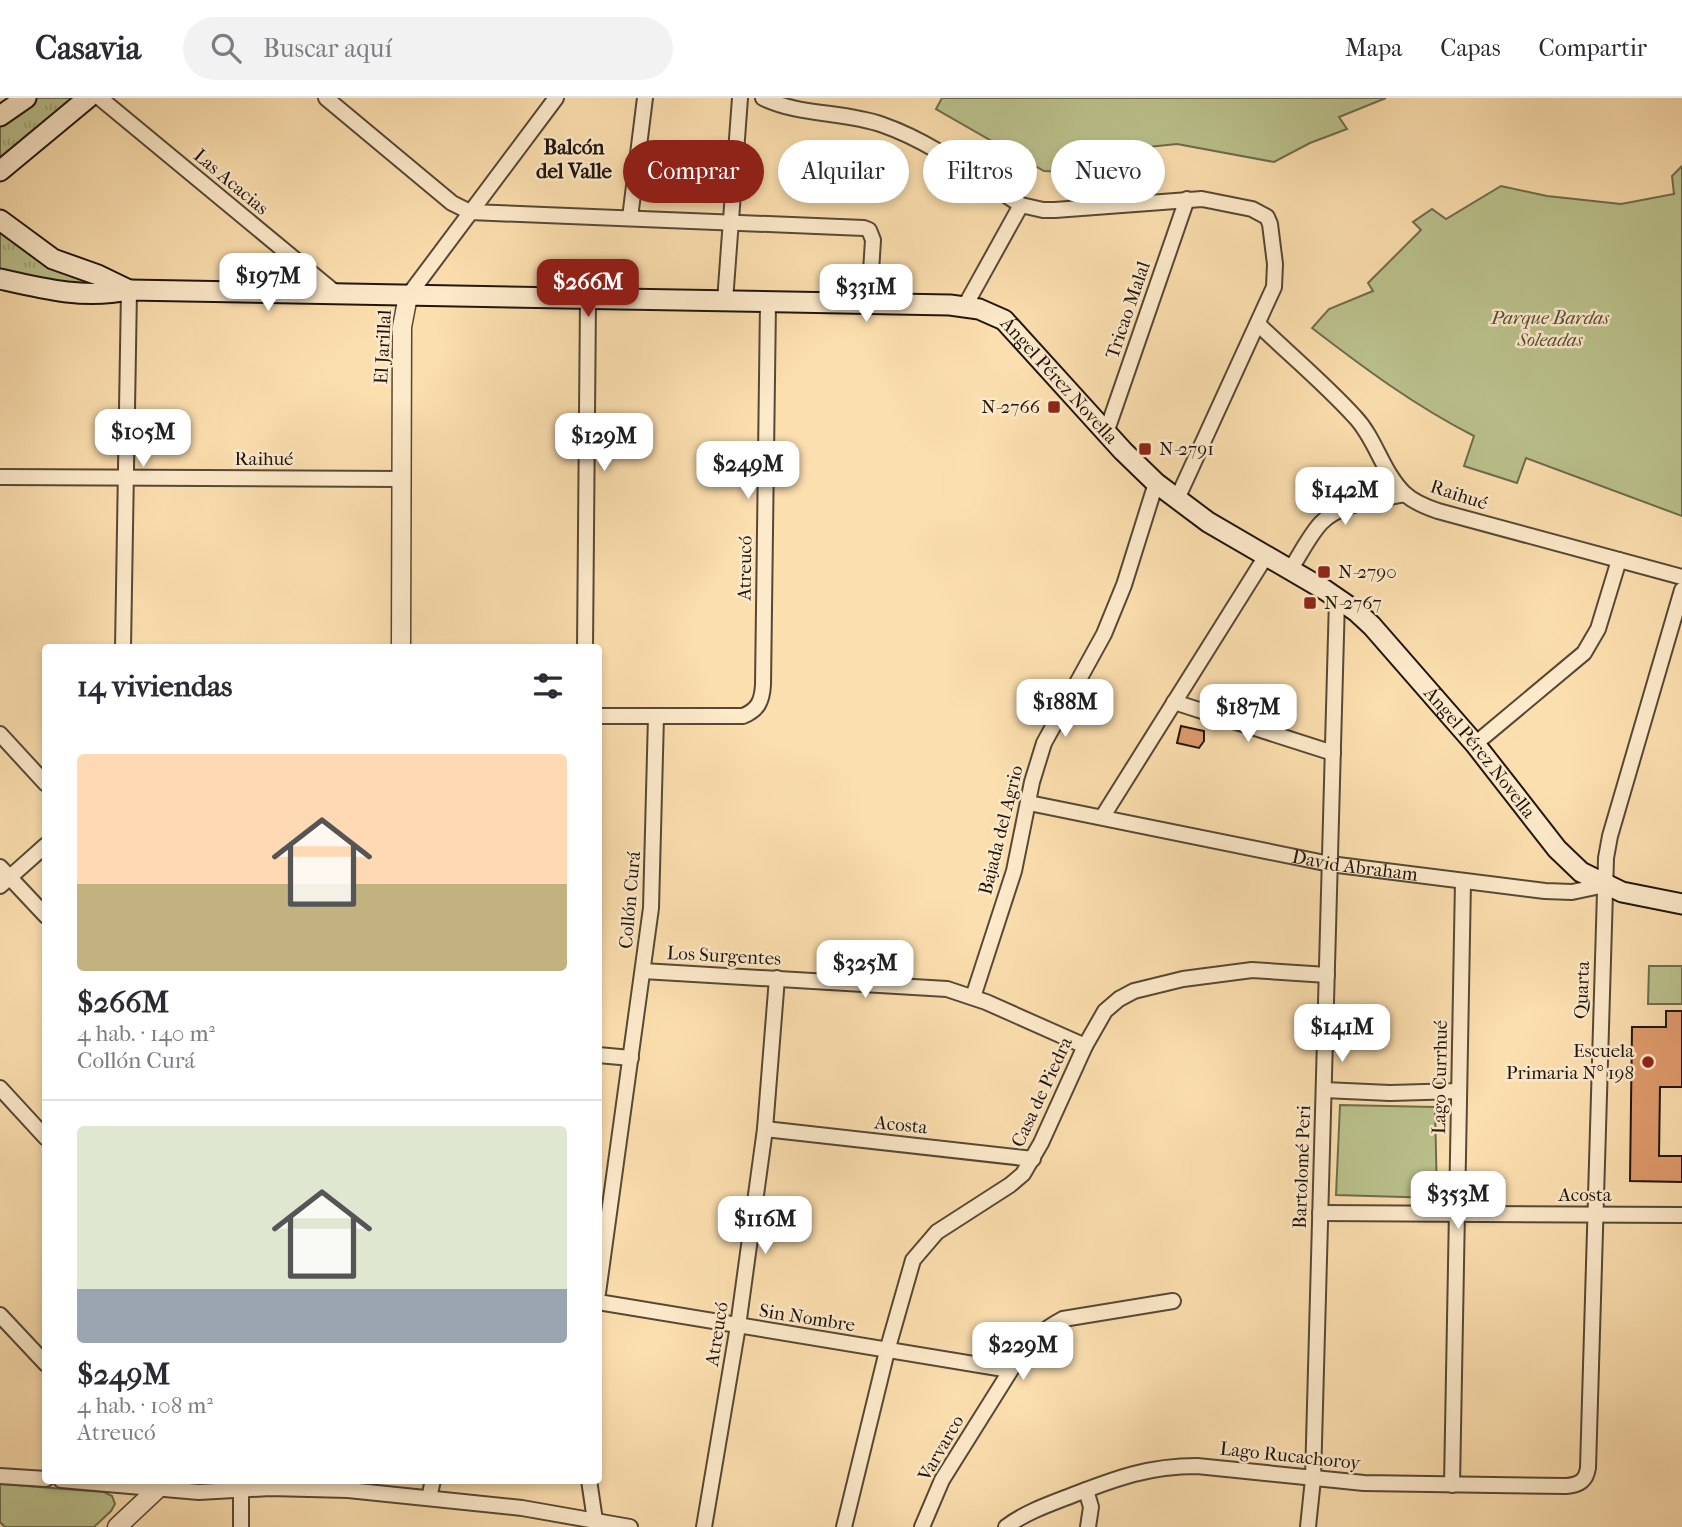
<!DOCTYPE html>
<html lang="es">
<meta charset="utf-8">
<style>
body{margin:0;font-family:"IM FELL French Canon",serif;background:#f2f2f3;color:#2b2b33;height:100vh;display:flex;flex-direction:column;font-size:26px;white-space:nowrap}
*{box-sizing:border-box;margin:0}
p{font-size:23px;color:#7c7c81}
.icon{flex:none;width:38px;height:38px;fill:none;stroke:currentColor;stroke-width:2;stroke-linecap:round;stroke-linejoin:round}
.map{position:relative;flex:1;overflow:hidden}
.drawer{position:absolute;left:42px;top:546px;width:560px;height:840px;display:flex;flex-direction:column;background:#fff;border-radius:7px;box-shadow:0 4px 10px #0003}
.drawer>*{flex:none}
.hud{position:absolute;left:623px;top:42px;width:665px;height:63px;display:flex;gap:14px}
.price{position:absolute;translate:-50% -60px;padding:0 16px;border-radius:14px;background:#fff;color:#222;font-size:23px;line-height:46px;filter:drop-shadow(0 2px 4px #0008)}
.price::after{content:'';position:absolute;left:50%;top:42px;width:21px;height:16px;margin-left:-10px;background:inherit;clip-path:polygon(0 0,100% 0,50% 100%)}
.price.active{background:#8f2418;color:#fff}
ul{padding:0;list-style:none}
li{display:grid;align-content:center;gap:14px;height:371px;padding:0 35px}
li+li{border-top:2px solid #e1e1e2}
li span{display:grid;place-items:center;height:217px;border-radius:7px;color:#555}
li>.icon{margin-inline-start:auto}
span .icon{width:126px;height:126px;fill:#fffc;stroke-width:1}
li b{font-size:30px}
h2{display:flex;justify-content:space-between;align-items:center;height:84px;padding:0 35px;font-size:30px}
.chip{padding:0 24px;border-radius:32px;background:#fff;box-shadow:0 4px 10px #0003;font-size:24px;line-height:63px}
.chip.active{background:#8f2418;color:#fff}
header{display:flex;align-items:center;gap:42px;box-sizing:border-box;height:98px;padding:0 35px;background:#fff;border-bottom:2px solid #e1e1e2}
header strong{font-size:33px}
nav{display:flex;gap:38px;margin-inline-start:auto;font-size:24px}
.search{width:490px;height:63px;background:#f2f2f3;display:flex;align-items:center;gap:18px;box-sizing:border-box;padding:0 24px;border-radius:38px;color:#7c7c81;font-size:26px}
.map>svg:first-child{display:block}
</style>
<header>
<strong>Casavia</strong>
<div class="search"><svg class="icon" aria-label="search" viewBox="0 0 24 24"><circle cx="10" cy="10" r="6"/><path d="M15 15l6 6"/></svg>Buscar aquí</div>
<nav><a>Mapa</a><a>Capas</a><a>Compartir</a></nav>
</header>
<div class="map">
<svg width="1682" height="1429" viewBox="0 0 1682 1429">
<defs>
<pattern id="grass-tufts" width="24" height="20" patternUnits="userSpaceOnUse" patternTransform="scale(1.75)"><rect width="24" height="20" fill="#bbc28d"/><path d="M3 7l-1-3M5 7V3M7 7l1-3M15 17l-1-3M17 17v-4M19 17l1-3" fill="none" stroke="#a0a678"/></pattern>
</defs>
<rect width="100%" height="100%" fill="#fcdfaf"/>
<filter id="stains"><feTurbulence type="fractalNoise" baseFrequency=".00286" numOctaves="4"/><feColorMatrix values="0 0 0 0 .2 0 0 0 0 .09 0 0 0 0 .02 0 0 0 .5 -.17"/></filter>
<radialGradient id="worn" r=".72"><stop offset=".6" stop-color="#630" stop-opacity="0"/><stop offset="1" stop-color="#630" stop-opacity=".3"/></radialGradient>
<path fill="url(#grass-tufts)" stroke="#6e6c4e" stroke-width="2" d="M38,0H74L0,61V26Z
M0,131L102,189L0,175Z"/>
<path fill="#bbc28d" stroke="#6e6c4e" stroke-width="2" d="M942,0H1386L1339,19L1347,31L1310,45L1274,64L1177,46L1091,55L1064,74L1044,73L936,11Z
M1682,68V418L1526,360L1517,385L1464,368L1474,338C1415,308 1364,270 1312,230L1329,211L1373,193L1368,185L1421,132L1413,124L1432,111L1446,121L1501,88L1547,98L1621,106L1674,96L1672,78Z
M1649,868H1682V906H1648Z
M1340,1007L1435,1009L1437,1100L1336,1097Z
M0,1386L104,1394L112,1398L115,1406L111,1413L94,1429H5L0,1424Z"/>
<path fill="#e09b6c" stroke="#20150e" stroke-width="2" d="M1181,628L1204,633V643L1199,650L1177,645Z
M1666,913H1682V989H1660L1659,1058H1682V1084L1630,1083L1632,929H1666Z"/>
<g fill="none" stroke-linecap="round" stroke-linejoin="round">
<g stroke="#574836" stroke-width="18">
<g id="minor">
<path d="M100,0L338,197"/>
<path d="M326,0L452,105L470,114L864,130L869,132L873,142L869,205"/>
<path d="M763,0C800,18 844,13 883,27C932,44 977,79 1021,107L1043,112H1055L1202,101L1252,111L1267,119L1270,126L1275,166L1274,189L1177,401"/>
<path d="M630,120L645,0"/>
<path d="M408,198L556,0"/>
<path d="M725,203L740,0"/>
<path d="M965,208L1021,107"/>
<path d="M1258,226C1290,257 1325,286 1355,319C1376,341 1382,374 1405,396C1414,404 1426,409 1438,413L1682,479"/>
<path d="M1106,335L1187,101"/>
<path d="M0,379L401,381"/>
<path d="M1290,472C1300,457 1309,438 1321,425C1341,404 1379,402 1405,396"/>
<path d="M123,550L129,192"/>
<path d="M585,550L588,201"/>
<path d="M1174,604L1333,655"/>
<path d="M598,618H743C758,612 762,603 763,587L768,204"/>
<path d="M0,636L46,686"/>
<path d="M1475,646L1584,555L1598,531L1619,462"/>
<path id="s1" d="M1029,705L1330,766L1545,793L1572,794L1605,787"/>
<path d="M1103,718L1266,458"/>
<path d="M0,769L46,818"/>
<path d="M0,788L46,747"/>
<path d="M643,873L947,891L986,904L1085,948"/>
<path d="M973,899L1014,773L1032,684L1044,645L1104,536L1124,487L1156,385"/>
<path d="M598,957L631,960"/>
<path d="M0,990L46,1040"/>
<path d="M1324,992L1390,995L1459,993"/>
<path d="M765,1031L1033,1061"/>
<path d="M1320,1115L1682,1117"/>
<path d="M598,1195L651,810L656,618"/>
<path d="M598,1204L1010,1272"/>
<path d="M0,1217L46,1266"/>
<path d="M0,1378L46,1381"/>
<path d="M61,1382L199,1394L270,1390L348,1392L522,1410L630,1429"/>
<path d="M589,1382L596,1429"/>
<path d="M1452,1387L1463,783"/>
<path d="M241,1392V1429"/>
<path d="M1086,1392L1091,1409L1088,1429"/>
<path d="M429,1400L433,1382"/>
<path d="M704,1429L738,1228L765,1031L777,880"/>
<path d="M844,1429L887,1253L913,1162L937,1134L1010,1087L1023,1076L1041,1045L1085,948L1105,913L1119,901L1134,893L1183,881L1252,872L1327,877"/>
<path d="M922,1429L942,1382L1019,1259C1032,1242 1044,1231 1063,1221L1173,1203"/>
<path d="M1006,1429C1023,1416 1044,1408 1065,1400C1112,1382 1145,1368 1197,1368L1364,1385L1566,1388C1579,1387 1586,1383 1588,1370L1606,760L1610,738L1682,492"/>
<path d="M1308,1429L1313,1381L1337,501"/>
</g>
</g>
<g stroke="#574836" stroke-width="21">
<path id="tertiary" d="M401,550L402,229L408,198
M117,1429L167,1382"/>
</g>
<g stroke="#20150e" stroke-width="23">
<g id="secondary">
<path d="M0,18L26,0"/>
<path d="M0,73L88,0"/>
<path d="M0,122L53,161L98,177L129,192"/>
<path id="s2" d="M0,181C44,191 84,201 129,192L950,207L979,211L1004,222L1123,353L1156,385L1208,424L1325,492L1357,514L1372,528L1475,646L1557,751L1581,774L1622,794L1682,806"/>
</g>
</g>
<use href="#minor" stroke="#fdeacb" stroke-width="14"/>
<use href="#tertiary" stroke="#fdeacb" stroke-width="18"/>
<use href="#secondary" stroke="#fdeacb" stroke-width="19"/>
</g>
<g fill="#8f2418" stroke="#fdeacb" stroke-width="2.5">
<rect x="1047" y="302" width="14" height="14" rx="3.5"/>
<rect x="1138" y="344" width="14" height="14" rx="3.5"/>
<rect x="1317" y="467" width="14" height="14" rx="3.5"/>
<rect x="1303" y="498" width="14" height="14" rx="3.5"/>
<circle cx="1648" cy="964" r="7"/>
</g>
<g text-anchor="middle" dominant-baseline="central" stroke-width="5" stroke-linejoin="round" paint-order="stroke">
<g font-size="19" fill="#20150e" stroke="#fdeacb">
<text transform="translate(231 84) rotate(40)">Las Acacias</text>
<text transform="translate(1128 212) rotate(-71)">Tricao Malal</text>
<text transform="translate(383 249) rotate(-87)">El Jarillal</text>
<text stroke="none"><textPath href="#s2" startOffset="1090">Ángel Pérez Novella</textPath></text>
<text x="264" y="361">Raihué</text>
<text transform="translate(1459 397) rotate(18)">Raihué</text>
<text transform="translate(745 470) rotate(-89)">Atreucó</text>
<text stroke="none"><textPath href="#s2" startOffset="1657">Ángel Pérez Novella</textPath></text>
<text transform="translate(1001 732) rotate(-76)">Bajada del Agrio</text>
<text stroke="none"><textPath href="#s1" startOffset="332">David Abraham</textPath></text>
<text transform="translate(630 802) rotate(-85)">Collón Curá</text>
<text transform="translate(724 858) rotate(3)">Los Surgentes</text>
<text transform="translate(1582 892) rotate(-88)">Quarta</text>
<text transform="translate(1440 979) rotate(-89)">Lago Currhué</text>
<text transform="translate(1042 994) rotate(-65)">Casa de Piedra</text>
<text transform="translate(901 1027) rotate(6)">Acosta</text>
<text transform="translate(1302 1069) rotate(-88)">Bartolomé Peri</text>
<text x="1585" y="1097">Acosta</text>
<text transform="translate(807 1220) rotate(9)">Sin Nombre</text>
<text transform="translate(717 1236) rotate(-81)">Atreucó</text>
<text transform="translate(941 1350) rotate(-60)">Varvarco</text>
<text transform="translate(1290 1358) rotate(6)">Lago Rucachoroy</text>
</g>
<g font-size="19" font-style="italic" fill="#56523a" stroke="#fdeacb">
<text x="1550" y="220">Parque Bardas<tspan x="1550" dy="22">Soleadas</tspan></text>
</g>
<g font-size="19" fill="#20150e" stroke="#fdeacb" text-anchor="start">
<text x="1040" y="309" text-anchor="end">N-2766</text>
<text x="1159" y="351">N-2791</text>
<text x="1338" y="474">N-2790</text>
<text x="1324" y="505">N-2767</text>
<text x="1634" y="953" text-anchor="end">Escuela<tspan x="1634" dy="22">Primaria N° 198</tspan></text>
</g>
<g font-size="21" font-weight="bold" fill="#20150e" stroke="#fdeacb">
<text x="574" y="49">Balcón<tspan x="574" dy="24">del Valle</tspan></text>
</g>
</g>
<rect width="100%" height="100%" filter="url(#stains)"/>
<rect width="100%" height="100%" fill="url(#worn)"/>
</svg>
<b class="price" style="left:268px;top:215px">$197M</b>
<b class="price active" style="left:588px;top:221px">$266M</b>
<b class="price" style="left:866px;top:226px">$331M</b>
<b class="price" style="left:143px;top:371px">$105M</b>
<b class="price" style="left:604px;top:375px">$129M</b>
<b class="price" style="left:748px;top:403px">$249M</b>
<b class="price" style="left:1345px;top:429px">$142M</b>
<b class="price" style="left:1065px;top:641px">$188M</b>
<b class="price" style="left:1248px;top:646px">$187M</b>
<b class="price" style="left:865px;top:902px">$325M</b>
<b class="price" style="left:1342px;top:966px">$141M</b>
<b class="price" style="left:1458px;top:1133px">$353M</b>
<b class="price" style="left:765px;top:1158px">$116M</b>
<b class="price" style="left:1023px;top:1284px">$229M</b>
<div class="hud">
<a class="chip active">Comprar</a>
<a class="chip">Alquilar</a>
<a class="chip">Filtros</a>
<a class="chip">Nuevo</a>
</div>
<section class="drawer">
<h2>14 viviendas<svg class="icon" aria-label="filters" viewBox="0 0 24 24"><path d="M4 7h16M4 17h16"/><circle cx="9" cy="7" r="2"/><circle cx="15" cy="17" r="2"/></svg></h2>
<ul>
<li><span style="background:linear-gradient(#ffd9b3 60%,#c2b280 0)"><svg class="icon" aria-label="home" viewBox="0 0 24 24"><path d="M3 11l9-7 9 7M6 9v11h12V9"/></svg></span><div><b>$266M</b><p>4 hab. · 140 m²</p><p>Collón Curá</p></div></li>
<li><span style="background:linear-gradient(#dfe7d0 75%,#9aa5b1 0)"><svg class="icon" aria-label="home" viewBox="0 0 24 24"><path d="M3 11l9-7 9 7M6 9v11h12V9"/></svg></span><div><b>$249M</b><p>4 hab. · 108 m²</p><p>Atreucó</p></div></li>
</ul>
</section>
</div>
